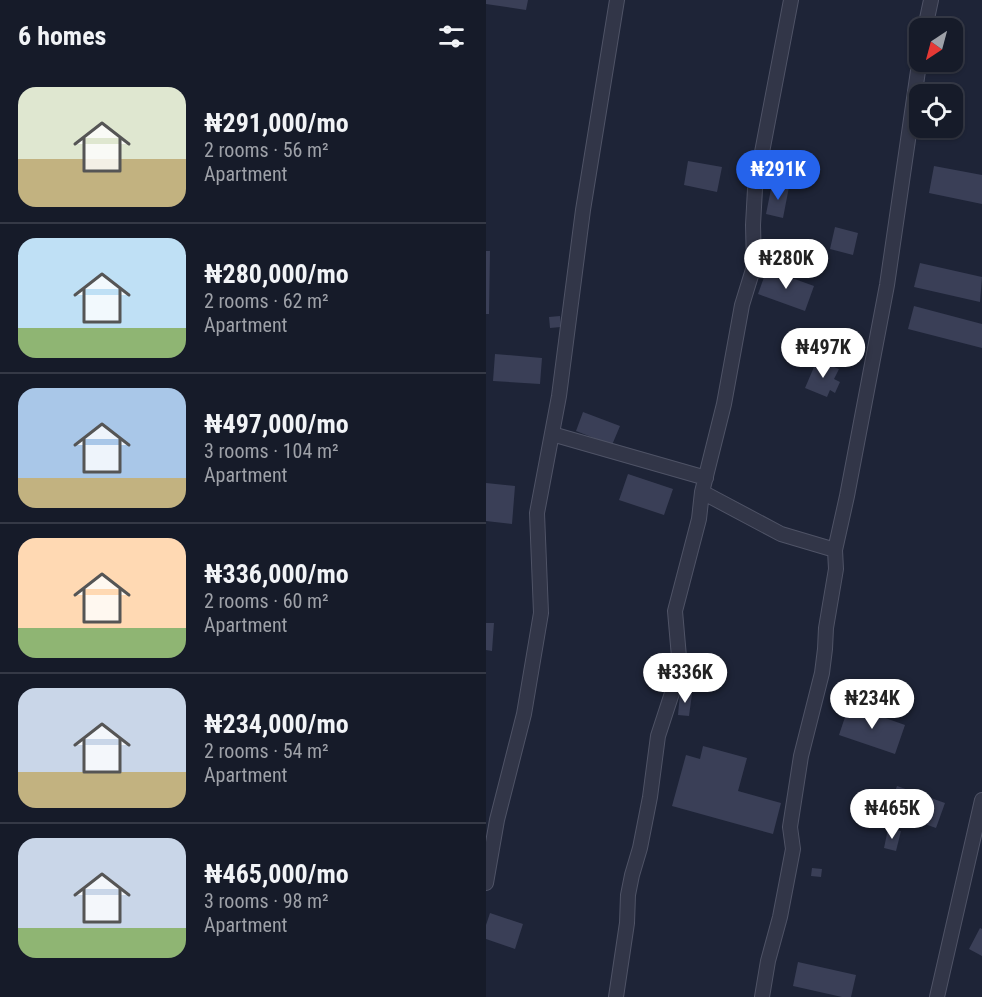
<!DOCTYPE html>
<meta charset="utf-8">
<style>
body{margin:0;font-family:"Roboto Condensed",sans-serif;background:#1f2431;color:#f1f3f6;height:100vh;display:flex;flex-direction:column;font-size:22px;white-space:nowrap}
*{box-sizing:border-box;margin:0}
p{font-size:20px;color:#9ea1a8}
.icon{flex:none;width:33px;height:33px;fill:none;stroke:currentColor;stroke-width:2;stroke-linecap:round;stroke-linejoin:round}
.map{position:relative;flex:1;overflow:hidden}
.side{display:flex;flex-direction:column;background:#161b29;width:486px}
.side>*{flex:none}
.needle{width:39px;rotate:216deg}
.controls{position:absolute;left:423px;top:18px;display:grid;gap:12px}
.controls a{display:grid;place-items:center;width:54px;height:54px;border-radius:12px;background:#161b29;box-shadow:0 2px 4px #0004,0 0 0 2px #353946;font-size:30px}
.price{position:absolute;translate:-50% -51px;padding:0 14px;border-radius:21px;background:#fff;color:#222;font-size:20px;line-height:39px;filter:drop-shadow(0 2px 3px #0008)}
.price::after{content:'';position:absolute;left:50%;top:36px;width:18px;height:14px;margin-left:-9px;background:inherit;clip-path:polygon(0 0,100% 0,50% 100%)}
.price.selected{background:#2563eb;color:#fff}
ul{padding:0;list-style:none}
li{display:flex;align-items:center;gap:18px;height:150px;padding:0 18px}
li+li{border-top:2px solid #353946}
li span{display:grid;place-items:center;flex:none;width:168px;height:120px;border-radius:18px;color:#555}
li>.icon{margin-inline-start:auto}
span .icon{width:72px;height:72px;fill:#fffc;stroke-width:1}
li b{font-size:26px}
h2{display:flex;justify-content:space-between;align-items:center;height:72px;padding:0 18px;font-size:26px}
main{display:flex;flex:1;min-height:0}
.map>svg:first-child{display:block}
</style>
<main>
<section class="side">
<h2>6 homes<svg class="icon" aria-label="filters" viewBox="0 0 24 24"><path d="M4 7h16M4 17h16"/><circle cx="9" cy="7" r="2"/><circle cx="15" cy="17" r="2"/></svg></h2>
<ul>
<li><span style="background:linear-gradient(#dfe7d0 60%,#c2b280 0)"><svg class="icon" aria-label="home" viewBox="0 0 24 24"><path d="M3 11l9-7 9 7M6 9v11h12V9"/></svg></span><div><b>₦291,000/mo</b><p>2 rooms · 56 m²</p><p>Apartment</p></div></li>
<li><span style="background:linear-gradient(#bfe0f5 75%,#8fb573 0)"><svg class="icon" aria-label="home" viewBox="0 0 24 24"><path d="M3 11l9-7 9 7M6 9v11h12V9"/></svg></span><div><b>₦280,000/mo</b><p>2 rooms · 62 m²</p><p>Apartment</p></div></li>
<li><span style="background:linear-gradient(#a9c7e8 75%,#c2b280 0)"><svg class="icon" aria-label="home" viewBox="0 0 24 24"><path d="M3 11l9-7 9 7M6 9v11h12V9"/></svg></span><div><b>₦497,000/mo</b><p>3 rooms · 104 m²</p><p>Apartment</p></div></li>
<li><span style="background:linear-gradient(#ffd9b3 75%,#8fb573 0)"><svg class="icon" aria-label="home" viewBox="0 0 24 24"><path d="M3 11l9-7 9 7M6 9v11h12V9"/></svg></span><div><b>₦336,000/mo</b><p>2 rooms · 60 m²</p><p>Apartment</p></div></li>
<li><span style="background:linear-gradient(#c9d6e8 70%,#c2b280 0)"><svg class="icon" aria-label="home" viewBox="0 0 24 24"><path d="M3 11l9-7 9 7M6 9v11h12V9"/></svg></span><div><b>₦234,000/mo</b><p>2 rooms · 54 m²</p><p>Apartment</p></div></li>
<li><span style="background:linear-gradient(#c9d6e8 75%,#8fb573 0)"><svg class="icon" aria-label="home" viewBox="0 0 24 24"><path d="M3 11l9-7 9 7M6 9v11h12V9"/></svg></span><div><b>₦465,000/mo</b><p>3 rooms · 98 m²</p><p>Apartment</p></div></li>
</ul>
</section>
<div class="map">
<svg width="496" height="997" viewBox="0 0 496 997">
<rect width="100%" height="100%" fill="#1e2437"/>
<path fill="#3a3f57" d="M0,0H42L40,10L0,4Z
M202,161L236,167L231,192L198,185Z
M448,166L496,175V204L443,193Z
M286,184L303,187L297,218L280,214Z
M349,227L372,233L367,255L344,249Z
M0,251H4L3,314H0Z
M434,263L496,277L494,302L428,287Z
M281,269L328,286L319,311L272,294Z
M428,306L496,324V348L422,329Z
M74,316L75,327L64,328L63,317Z
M9,354L56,358L54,384L7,381Z
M331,360L353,369L348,379L354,382L349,393L344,390L341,397L319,388Z
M97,412L134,426L126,445L90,431Z
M142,474L187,489L178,515L133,500Z
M0,483L29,486L26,524L0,521Z
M0,623H8L6,651L0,650Z
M194,693L206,694L203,716L192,715Z
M363,705L419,725L409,754L353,735Z
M217,746L261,758L252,791L295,803L287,834L186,806L200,755L214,759Z
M411,786L459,803L450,828L402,811Z
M402,829L415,831L410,851L398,848Z
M326,868L336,869L335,877L325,876Z
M4,913L37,924L29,949L0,939V925Z
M494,928L496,929V956L483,949Z
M312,962L370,975L365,997H356L307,986Z"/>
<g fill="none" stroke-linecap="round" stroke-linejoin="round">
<g stroke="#4f5366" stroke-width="16">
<path id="street" d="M439,28L445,0
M66,434L220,478
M216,492L295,534L349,550
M0,883L11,820L38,714L55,613L51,513L73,396L97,210L131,0
M130,997L141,923L142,895L146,875L154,848L164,797L172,736L188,687L193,657L189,611L213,519L216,492L238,404L256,305L268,266L267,225L269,189L305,0
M276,997L282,961L294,917L307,849L304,827L315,756L336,673L339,649L340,628L350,569L349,550L361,496L401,285L434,57
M451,997L496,800"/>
</g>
<use href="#street" stroke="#323648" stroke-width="14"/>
</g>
</svg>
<div class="controls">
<a><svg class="needle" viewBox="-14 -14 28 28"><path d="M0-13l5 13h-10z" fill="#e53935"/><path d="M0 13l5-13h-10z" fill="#9ea1a8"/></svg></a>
<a><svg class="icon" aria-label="locate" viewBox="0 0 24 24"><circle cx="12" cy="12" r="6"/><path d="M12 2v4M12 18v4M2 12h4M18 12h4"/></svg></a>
</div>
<b class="price selected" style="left:292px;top:201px">₦291K</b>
<b class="price" style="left:300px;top:290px">₦280K</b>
<b class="price" style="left:337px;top:379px">₦497K</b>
<b class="price" style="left:199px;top:704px">₦336K</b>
<b class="price" style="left:386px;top:730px">₦234K</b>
<b class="price" style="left:406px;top:840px">₦465K</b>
</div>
</main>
